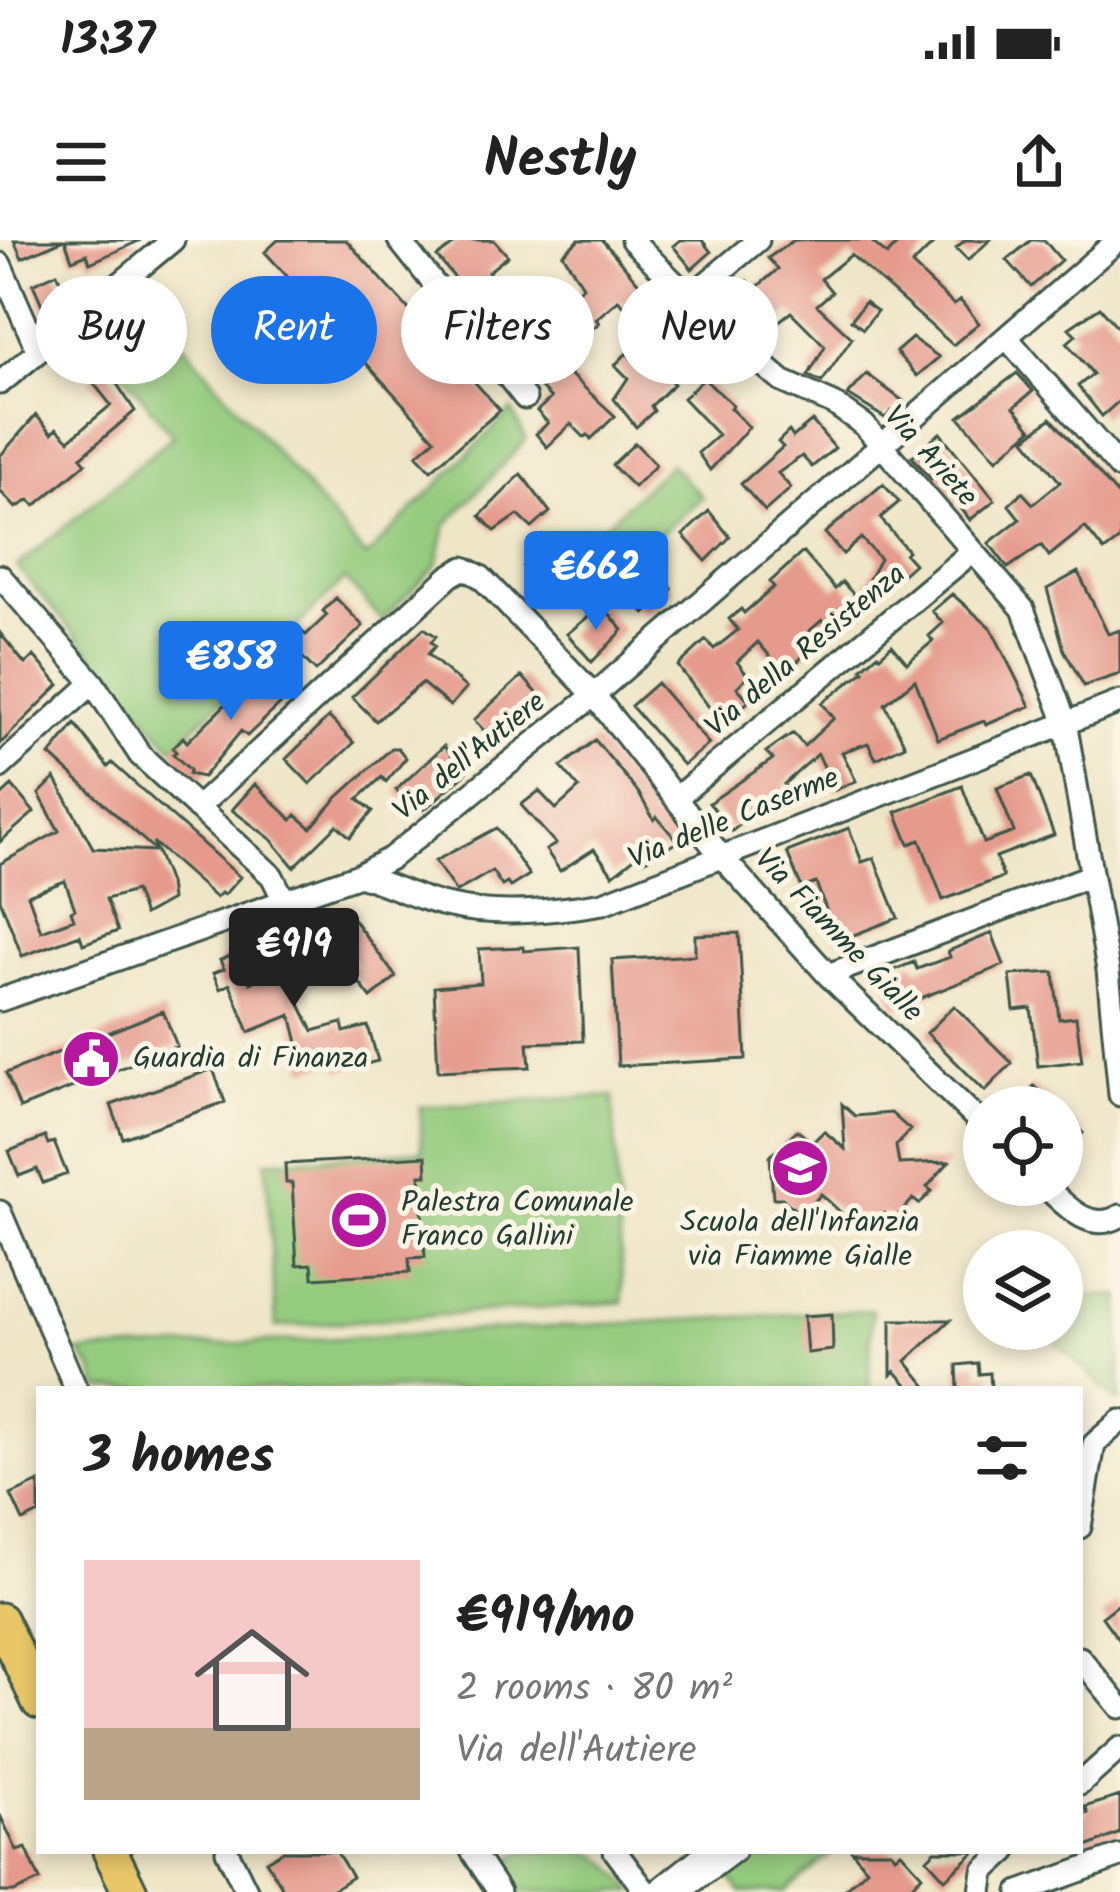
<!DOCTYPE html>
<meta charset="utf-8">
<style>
body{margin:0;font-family:Kalam,sans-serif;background:#f2f2f2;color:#222;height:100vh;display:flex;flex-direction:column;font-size:45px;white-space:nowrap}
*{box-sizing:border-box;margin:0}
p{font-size:39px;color:#767676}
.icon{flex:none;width:66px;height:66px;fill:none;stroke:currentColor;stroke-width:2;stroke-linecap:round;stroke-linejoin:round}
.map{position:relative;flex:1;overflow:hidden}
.drawer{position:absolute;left:36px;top:1146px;width:1047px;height:468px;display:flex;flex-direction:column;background:#fff;border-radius:0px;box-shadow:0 6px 18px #0003}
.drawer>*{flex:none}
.top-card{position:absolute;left:36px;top:36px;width:1050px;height:108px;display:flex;gap:24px}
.fabs{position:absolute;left:963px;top:846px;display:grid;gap:24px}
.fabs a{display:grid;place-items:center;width:120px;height:120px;border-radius:50%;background:#fff;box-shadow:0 6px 18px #0003;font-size:60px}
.price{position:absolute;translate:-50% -102px;padding:0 27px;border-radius:12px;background:#1a73e8;color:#fff;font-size:39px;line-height:78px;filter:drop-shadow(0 3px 6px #0008)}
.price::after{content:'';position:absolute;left:50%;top:72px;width:36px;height:27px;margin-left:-18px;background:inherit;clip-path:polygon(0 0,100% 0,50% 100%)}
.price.current{background:#222;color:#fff}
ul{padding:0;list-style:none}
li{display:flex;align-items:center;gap:36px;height:300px;padding:0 48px}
li span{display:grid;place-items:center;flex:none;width:336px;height:240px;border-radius:0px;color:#555}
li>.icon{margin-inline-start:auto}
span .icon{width:144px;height:144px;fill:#fffc;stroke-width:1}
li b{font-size:51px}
h2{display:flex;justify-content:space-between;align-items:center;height:144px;padding:0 48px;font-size:51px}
.tag{padding:0 42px;border-radius:54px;background:#fff;box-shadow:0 6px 18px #0003;font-size:42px;line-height:108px}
.tag.current{background:#1a73e8;color:#fff}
.status{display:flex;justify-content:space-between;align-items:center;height:84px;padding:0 60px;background:#fff;direction:ltr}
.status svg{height:33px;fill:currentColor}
header{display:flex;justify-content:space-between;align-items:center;height:156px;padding:0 48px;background:#fff;font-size:54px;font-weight:600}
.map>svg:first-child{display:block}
</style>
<div class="status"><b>13:37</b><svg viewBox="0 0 49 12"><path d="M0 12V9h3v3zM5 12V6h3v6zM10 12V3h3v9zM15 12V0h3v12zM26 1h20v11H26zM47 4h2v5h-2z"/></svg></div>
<header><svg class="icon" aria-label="menu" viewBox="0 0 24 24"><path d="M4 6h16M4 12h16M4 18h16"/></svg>Nestly<svg class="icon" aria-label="share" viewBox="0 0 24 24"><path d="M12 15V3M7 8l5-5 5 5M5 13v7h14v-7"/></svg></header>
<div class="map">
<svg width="1120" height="1652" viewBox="0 0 1120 1652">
<rect width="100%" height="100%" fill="#fcf5e5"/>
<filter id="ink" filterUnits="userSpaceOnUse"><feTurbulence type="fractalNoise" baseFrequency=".00833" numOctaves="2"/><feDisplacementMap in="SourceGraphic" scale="24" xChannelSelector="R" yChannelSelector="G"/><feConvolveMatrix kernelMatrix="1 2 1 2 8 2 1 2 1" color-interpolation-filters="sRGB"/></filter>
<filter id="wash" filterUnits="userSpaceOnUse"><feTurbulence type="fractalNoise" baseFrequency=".004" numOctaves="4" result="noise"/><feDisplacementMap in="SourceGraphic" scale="48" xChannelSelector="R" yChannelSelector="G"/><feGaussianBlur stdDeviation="2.7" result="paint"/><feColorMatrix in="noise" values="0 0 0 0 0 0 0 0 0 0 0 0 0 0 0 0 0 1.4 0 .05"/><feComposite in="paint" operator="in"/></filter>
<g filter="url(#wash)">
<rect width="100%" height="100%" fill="#efe6c8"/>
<path fill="#94cb7e" stroke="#5a8459" stroke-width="3" d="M159,76L366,317L512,170L526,200L446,285L437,325L382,380L345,339L173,508L17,327L173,196L104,108Z
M670,224L702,257L626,324L600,290Z
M613,856L623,1062L276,1087L266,921L422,911L420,867Z
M1120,1055V1161H1117L1042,1089H1062V1059Z
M872,1070L869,1145L873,1149H99L93,1130L79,1112Z
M524,1611C588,1611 592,1599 634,1652H506L492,1630Z
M749,1611H834L784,1652H741L724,1630Z"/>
<g id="blocks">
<path fill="#e59a8c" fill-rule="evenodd" d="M14,0H64L22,18Z
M65,0H141L90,23L87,14L72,20Z
M278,0H346L500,170L431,230L417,215L435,199L265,12Z
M460,0H494L508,16L488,32L530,88L532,86L548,105L577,80L563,63L583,46L563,14L579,0H602L642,47L645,44L709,98L703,107L692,103L654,77L646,86L618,60L596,79L599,83L588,92L591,96L561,126L615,176L591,199L588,195L584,197L571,184L547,207L536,194L548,183L537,171L551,158L541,148L545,144L437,17Z
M680,0H702L711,12L692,29L673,6Z
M794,0H870L887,15L901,0H937L912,25L954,65L960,60L979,83L953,105L851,15L821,39L832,52L817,65L852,98L822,142L808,136L825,106L791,72L769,89L752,68L741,77L721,51L730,43L736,49L748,41L755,49L778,29L768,18Z
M965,0H990L968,20L956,8Z
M1031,0H1044L1061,20L1031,47L1007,20Z
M57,33L70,62L46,74L33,44Z
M865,62L877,71L863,89L851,80Z
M1100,67L1120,90V160L1102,176L1078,146L1093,134L1067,103L1076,95L1069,88Z
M912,98L939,117L917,136L896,112Z
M627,113L635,122L644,113L674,144L651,166L654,171L636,187L614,159L628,138L615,125Z
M105,126L135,171L81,217L86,223L35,266L29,260L16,268L0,251V216L36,175L52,193L57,188L69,200L111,165L90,139Z
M1017,133L1033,151L1014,167L1032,189L997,219L959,177Z
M867,134L903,161L895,174L892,171L885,178L848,155Z
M704,139L733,165L730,168L749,187L710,230L698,213L718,195L683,158Z
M1051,178L1120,258V299L1104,311L1085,287L1049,316L1041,305L1008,328L989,303L1020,279L1009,265L1022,252L1033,264L1060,242L1025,199Z
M812,181L835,208L812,227L802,216L778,233L791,248L765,271L741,244L783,207L778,202L789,191L793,197Z
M940,193L995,260L970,280L936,235L931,239L912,217Z
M635,203L656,225L634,247L612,225Z
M521,234L550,272L532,288L518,275L495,291L480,276Z
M883,244L899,262L880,278L908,311L905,314L914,324L897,339L891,332L880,353L838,387L831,379L825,383L822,380L799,400L809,410L785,434L758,402L737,422L748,436L737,447L749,461L730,479L721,470L715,475L678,426L706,400L714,409L738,390L729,379L741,369L744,373L774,347L770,342L803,312L835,349L842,342L858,359L880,319L861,298L843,314L825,293Z
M709,271L730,297L706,321L683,295Z
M542,296L562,318L579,303L598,323L555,362L523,327L533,317L527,310Z
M650,323L672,349L645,374L623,346Z
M1078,332L1108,394L1120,390V434L1084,446L1064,410L1047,349Z
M952,354L991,388L1030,466L986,485L984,481L938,499L915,440L885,464L905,505L876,519L868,503L842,512L856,541L835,550L818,514L784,544L789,549L772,563L770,559L732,591L709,563L773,519L766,512L793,493L804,506L834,478L822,463L864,431L862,428L878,414L880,416L892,405L907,423L933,401L929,396L943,383L932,371Z
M336,358L363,386L316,431L289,404L302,392L306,395L327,375L323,371Z
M602,365L623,390L592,422L567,394Z
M424,388L436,396L431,402L435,406L428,414L466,448L450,466L422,443L376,481L352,457Z
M0,393L25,424L34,416L59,445L0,504Z
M263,428L289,456L247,496L241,491L203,537L189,534L190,530L173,514L176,512L173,508L183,497L187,502Z
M522,436L546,463L499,506L474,480Z
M657,443L709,504L683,525L631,466Z
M329,477L354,503L310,544L286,519Z
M75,484L108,527L112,523L240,637L224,655L221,653L216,658L153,602L169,643L171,660L144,675L135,651L106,659L118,691L83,704L80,695L22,716L0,659V624L59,591L39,554L55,538L93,608L156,611L50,515ZM65,641L75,669L71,671L74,679L41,691L28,655Z
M595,500L638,552L654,580L657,577L678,602L643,621L638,615L613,635L594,609L560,631L546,610L556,604L521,565L539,551L556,569L579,548L561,527Z
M444,506L466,533L425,569L414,572L396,550Z
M392,508H398L406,518L386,542L382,537L358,559L373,571L350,597L337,585L294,627L271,599L232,570L255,544L292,580L296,575L311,588L336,559Z
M1031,535L1054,595L996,617L1003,637L943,660L920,600L909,604L896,572L962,546L984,603L1014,592L997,548Z
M12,546L34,572L0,602V557Z
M497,588L529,635L510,647L507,643L502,646L492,631L456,652L435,621Z
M849,588L862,622L874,618L898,678L838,701L816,643L802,648L787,612Z
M326,667L329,672L338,670L351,676L396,737L371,758L350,731L357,726L338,701L332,705L312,677Z
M739,693L746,819L618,826L612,720L695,715V695Z
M992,693L1004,725L896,768L884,734L914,722L917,729L950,717L948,711Z
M302,697L318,730L291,746L313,791L342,783L344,792L368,786L378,821L339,831L337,822L305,830L291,775L249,792L230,744L220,749L213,733L224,729L220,720L238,713L250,743L279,726L274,717L290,709L287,703Z
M523,707L524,711L579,707L583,801L528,803L530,827L438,831L434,747L481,743L479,709Z
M1054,732L1059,779L1076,777L1082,821L1038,826L1031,768L1014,770L1010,735Z
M954,766L1012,823L985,851L927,793Z
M163,771L177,806L20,868L6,833Z
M213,829L225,862L123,898L111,865Z
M1034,846L1056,867H1014Z
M842,864L855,876L891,873L910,890L896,906L899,924L949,922L927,947L932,951L919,964L913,959L893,981L884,973L874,983L863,974L854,985L821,954L802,976L782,958H773L770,916L797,890L812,903L824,891L845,909Z
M1062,873L1083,893L1062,915Z
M45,897L48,904L54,902L67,934L43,943L37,929L19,936L9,911Z
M426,916L427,935H420L425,1017L409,1018L410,1032L313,1038L312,1024L297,1025L292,943H286L285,924Z
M832,1074L833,1110L807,1113L804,1076Z
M891,1080H950L906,1121L929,1149H911L895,1131L891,1135Z
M978,1123L979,1134L990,1133L991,1149H958L957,1125Z
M39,1242V1273L23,1281L11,1255Z
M1120,1363V1402L1102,1377Z
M1120,1556V1593L1080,1610V1576L1088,1573L1085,1567Z
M0,1575L17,1611L26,1608L40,1640L14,1652H0Z
M283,1611H336L352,1637L329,1652H285L266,1621Z
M852,1611H891L895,1616L901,1612L922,1635L905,1652H843L867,1629Z
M935,1611H976L945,1639L927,1619Z"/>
</g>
</g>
<g filter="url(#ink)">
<use href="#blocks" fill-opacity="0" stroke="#3e564a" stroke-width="3"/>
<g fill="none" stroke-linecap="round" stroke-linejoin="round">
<g stroke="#3e564a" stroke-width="27">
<path id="street" d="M399,0L525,158
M632,0L712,81L782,141L834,164L864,185L1023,369L1065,481L1108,730L1120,855
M0,24L38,111
M690,57L758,0
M1007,98L1120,228
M0,143L173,0
M0,336L93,443L140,515L272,636L284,660
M0,527L93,443
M676,558L973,311
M197,568L450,336L464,328L481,337L594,455L721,616L828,735L984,886
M359,635C390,644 419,660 450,666C498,677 556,671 603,663L1120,462
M828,735L1090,636
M0,760L359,635L391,618L594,455L1118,0
M1044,945C1065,965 1090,994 1120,976
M0,972L76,1149
M1080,1287L1094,1204L1120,1181
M1080,1418L1120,1467
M1080,1544L1120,1508
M227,1611L247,1652
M472,1611L499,1652
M615,1611L646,1652
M657,1652L708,1611
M679,1652L734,1611
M981,1652L984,1631L1006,1611
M1020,1652L1120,1616"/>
</g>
<g stroke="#3e564a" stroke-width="39">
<path id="primary" d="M0,1380L39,1462
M110,1611L130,1652"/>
</g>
<use href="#street" stroke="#fff" stroke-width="21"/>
<use href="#primary" stroke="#e9c769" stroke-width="33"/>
</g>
</g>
<defs>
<g id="civic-disc" transform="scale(3)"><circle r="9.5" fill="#b5179e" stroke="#fcf5e5"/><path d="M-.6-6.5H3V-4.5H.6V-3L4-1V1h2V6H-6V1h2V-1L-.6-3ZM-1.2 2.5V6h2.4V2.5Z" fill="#fff"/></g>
<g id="school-disc" transform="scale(3)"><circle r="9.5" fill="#b5179e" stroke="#fcf5e5"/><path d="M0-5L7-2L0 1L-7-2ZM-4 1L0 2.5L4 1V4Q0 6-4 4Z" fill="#fff"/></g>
<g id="stadium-disc" transform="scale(3)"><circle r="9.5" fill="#b5179e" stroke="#fcf5e5"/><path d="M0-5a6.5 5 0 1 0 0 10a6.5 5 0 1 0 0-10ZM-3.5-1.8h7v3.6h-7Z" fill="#fff"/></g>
</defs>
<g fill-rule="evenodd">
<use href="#civic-disc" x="91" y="819"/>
<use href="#school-disc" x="800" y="928"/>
<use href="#stadium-disc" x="359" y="980"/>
</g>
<g text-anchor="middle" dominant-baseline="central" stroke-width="10" stroke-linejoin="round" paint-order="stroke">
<g font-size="30" fill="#1f3d34" stroke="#fcf5e5">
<text transform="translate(930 217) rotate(48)">Via Ariete</text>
<text transform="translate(806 411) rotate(-40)">Via della Resistenza</text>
<text transform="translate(470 517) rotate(-39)">Via dell'Autiere</text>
<text transform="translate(734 579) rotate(-22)">Via delle Caserme</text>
<text transform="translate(838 696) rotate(46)">Via Fiamme Gialle</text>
</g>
<g font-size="30" fill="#1f3d34" stroke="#fcf5e5" text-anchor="start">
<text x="133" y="819">Guardia di Finanza</text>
<text x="401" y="963">Palestra Comunale<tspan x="401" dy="34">Franco Gallini</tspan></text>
<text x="800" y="983" text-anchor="middle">Scuola dell'Infanzia<tspan x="800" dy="34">via Fiamme Gialle</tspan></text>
</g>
</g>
</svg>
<div class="fabs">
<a><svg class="icon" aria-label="locate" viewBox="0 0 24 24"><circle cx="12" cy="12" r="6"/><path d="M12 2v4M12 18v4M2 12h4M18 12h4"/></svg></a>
<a><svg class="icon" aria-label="layers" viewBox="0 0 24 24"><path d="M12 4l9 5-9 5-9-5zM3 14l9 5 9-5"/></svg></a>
</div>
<b class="price" style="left:596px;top:393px">€662</b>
<b class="price" style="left:231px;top:483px">€858</b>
<b class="price current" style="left:294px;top:770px">€919</b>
<div class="top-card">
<a class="tag">Buy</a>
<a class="tag current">Rent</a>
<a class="tag">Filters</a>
<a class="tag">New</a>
</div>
<section class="drawer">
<h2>3 homes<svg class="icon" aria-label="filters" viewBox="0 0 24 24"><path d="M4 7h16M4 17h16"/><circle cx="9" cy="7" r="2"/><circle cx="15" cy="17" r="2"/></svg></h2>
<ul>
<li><span style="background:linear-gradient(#f6c9c9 70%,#b9a48a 0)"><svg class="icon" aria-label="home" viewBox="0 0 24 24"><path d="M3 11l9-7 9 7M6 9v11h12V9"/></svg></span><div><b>€919/mo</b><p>2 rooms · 80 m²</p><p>Via dell'Autiere</p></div></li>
</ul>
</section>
</div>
